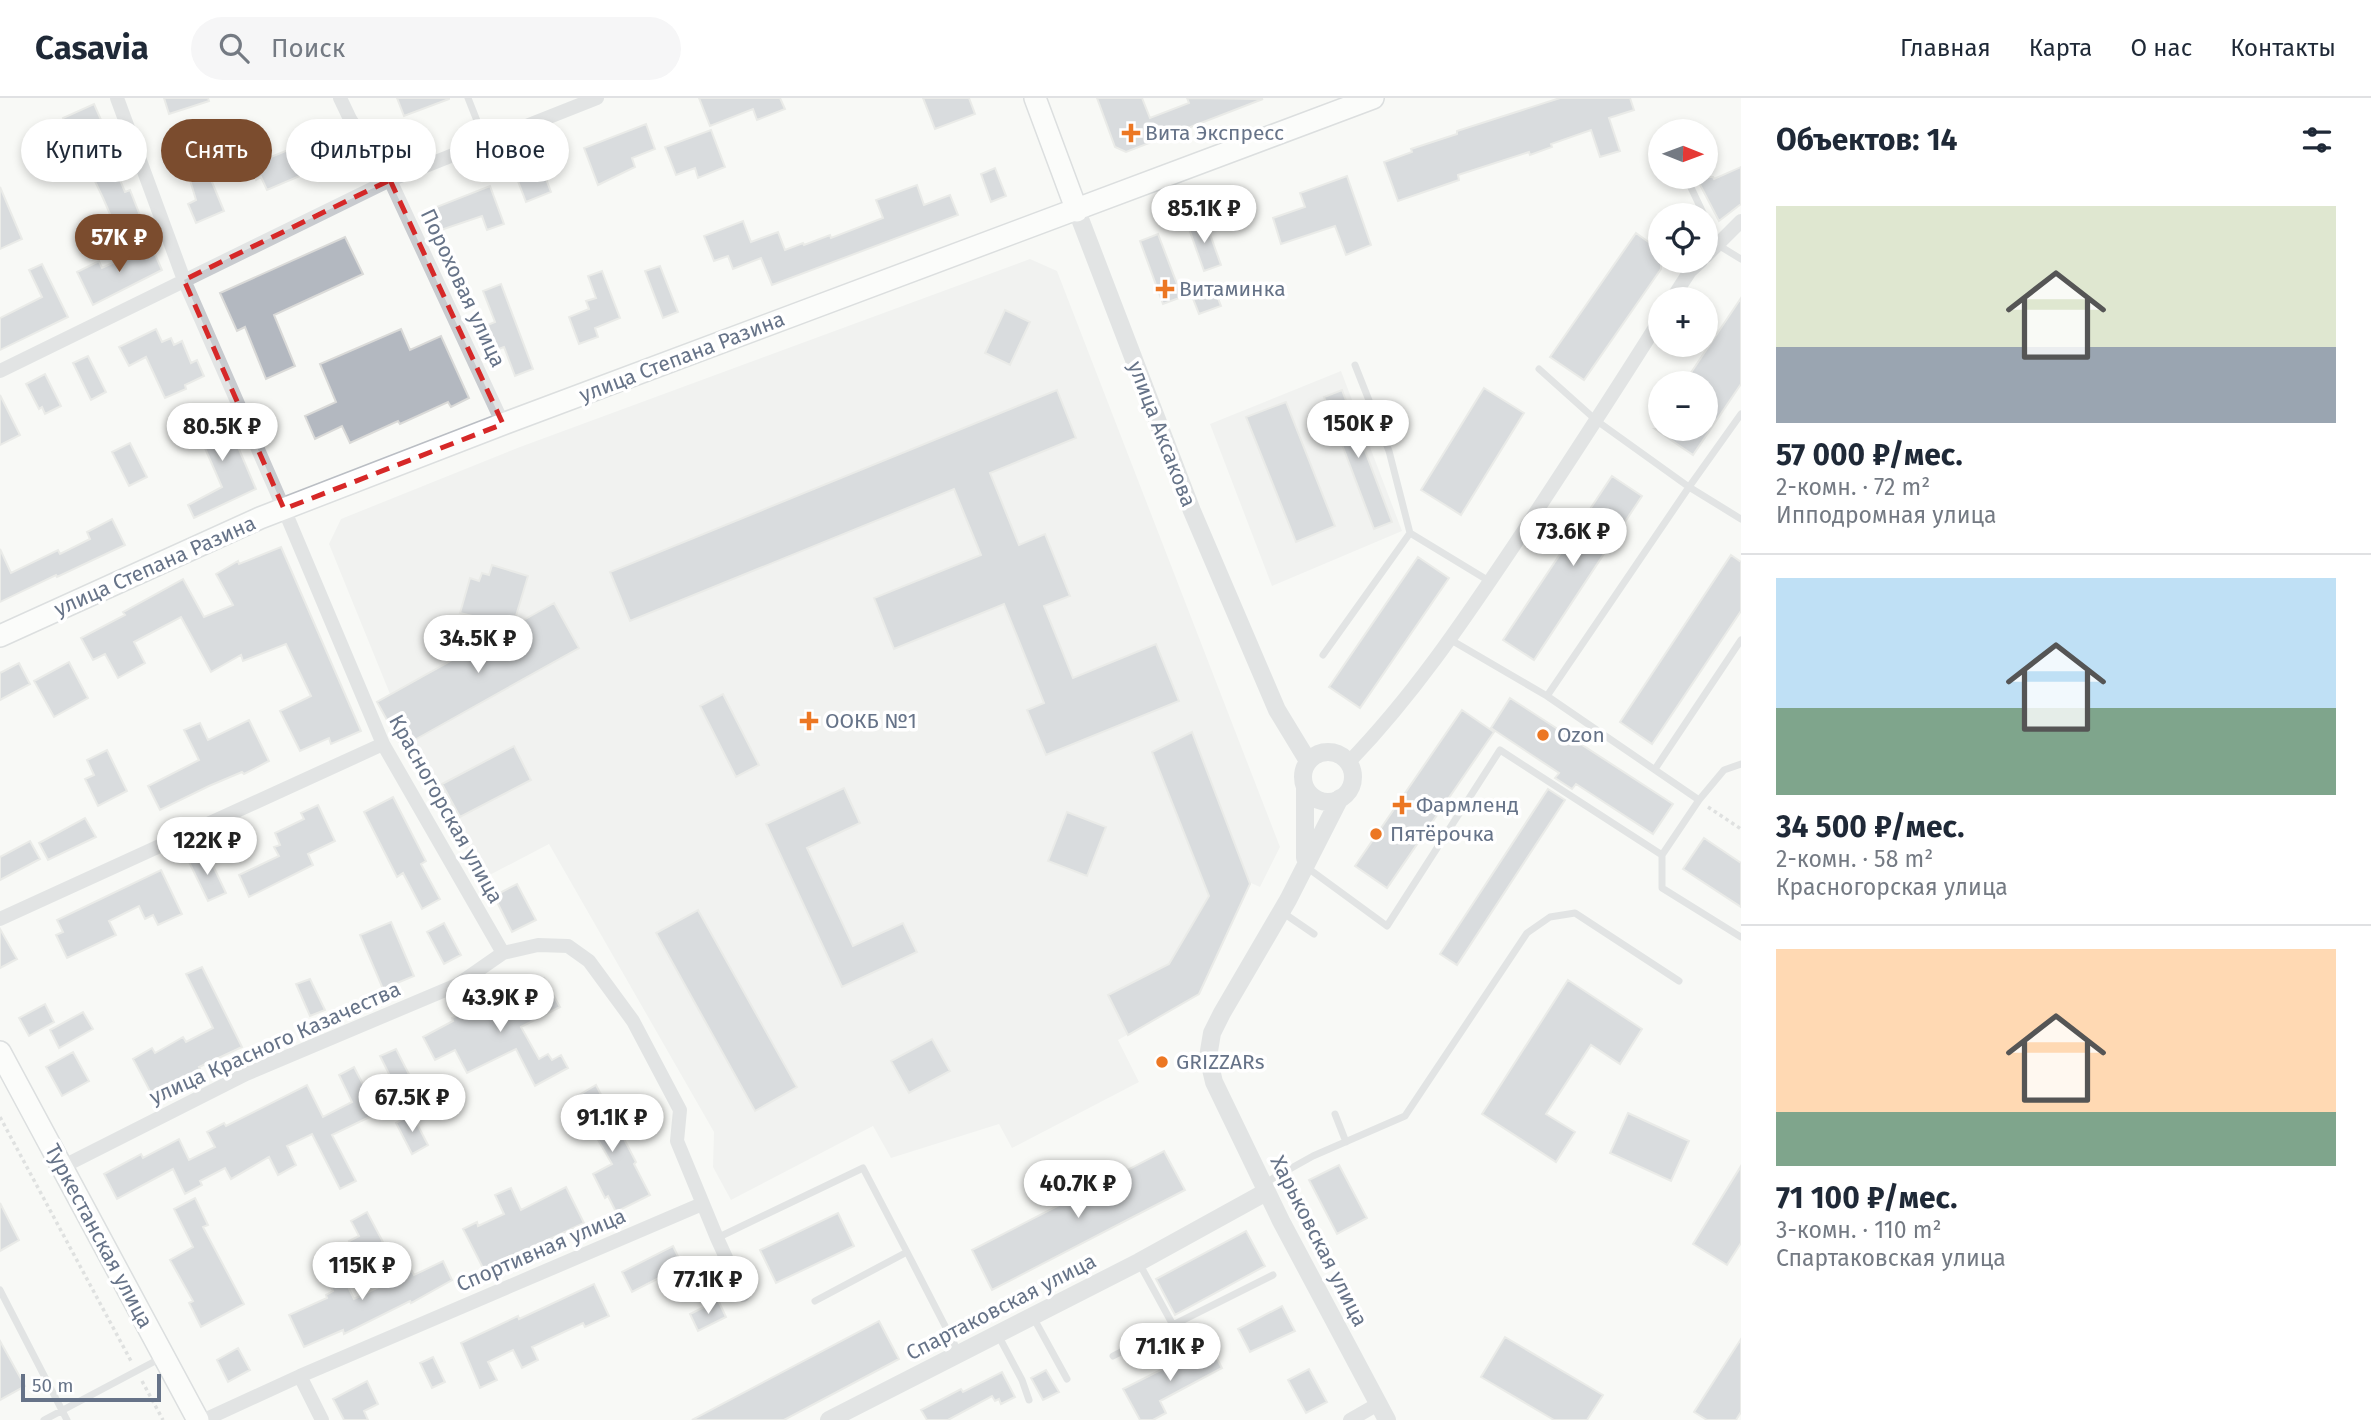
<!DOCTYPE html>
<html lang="ru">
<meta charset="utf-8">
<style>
body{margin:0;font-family:"Fira Sans",sans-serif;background:#f6f6f7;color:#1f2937;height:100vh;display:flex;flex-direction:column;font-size:26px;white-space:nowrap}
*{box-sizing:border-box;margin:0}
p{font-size:23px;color:#747a83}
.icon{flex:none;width:38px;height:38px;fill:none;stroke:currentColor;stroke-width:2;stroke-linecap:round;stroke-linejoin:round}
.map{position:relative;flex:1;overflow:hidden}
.side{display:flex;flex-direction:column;background:#fff;width:630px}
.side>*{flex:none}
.banner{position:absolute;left:21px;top:21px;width:665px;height:63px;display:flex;gap:14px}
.needle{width:46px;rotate:91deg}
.tools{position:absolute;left:1648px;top:21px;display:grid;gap:14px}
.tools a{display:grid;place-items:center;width:70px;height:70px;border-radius:50%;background:#fff;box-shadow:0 4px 10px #0003;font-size:35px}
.scale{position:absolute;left:21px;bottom:18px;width:140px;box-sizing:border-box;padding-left:7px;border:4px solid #667388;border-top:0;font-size:19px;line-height:24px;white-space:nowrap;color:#667388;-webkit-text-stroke:5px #fff;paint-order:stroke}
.price{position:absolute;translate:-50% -60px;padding:0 16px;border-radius:24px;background:#fff;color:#222;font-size:23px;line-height:46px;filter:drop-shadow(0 2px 4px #0008)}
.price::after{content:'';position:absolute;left:50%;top:42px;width:21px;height:16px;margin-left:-10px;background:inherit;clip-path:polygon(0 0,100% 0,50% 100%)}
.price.on{background:#7b4c2e;color:#fff}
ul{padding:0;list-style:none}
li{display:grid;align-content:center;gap:14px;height:371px;padding:0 35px}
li+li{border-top:2px solid #e0e1e3}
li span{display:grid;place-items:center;height:217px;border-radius:0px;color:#555}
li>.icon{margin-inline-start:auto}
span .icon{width:126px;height:126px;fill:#fffc;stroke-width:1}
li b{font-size:30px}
h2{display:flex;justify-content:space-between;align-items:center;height:84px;padding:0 35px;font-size:30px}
.tag{padding:0 24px;border-radius:32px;background:#fff;box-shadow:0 4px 10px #0003;font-size:24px;line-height:63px}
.tag.on{background:#7b4c2e;color:#fff}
header{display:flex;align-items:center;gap:42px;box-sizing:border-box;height:98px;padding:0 35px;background:#fff;border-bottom:2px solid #e0e1e3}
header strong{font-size:33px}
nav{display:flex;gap:38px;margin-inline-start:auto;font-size:24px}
.search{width:490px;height:63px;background:#f6f6f7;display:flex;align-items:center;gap:18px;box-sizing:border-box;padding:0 24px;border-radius:38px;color:#747a83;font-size:26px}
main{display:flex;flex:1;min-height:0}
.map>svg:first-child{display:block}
</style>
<header>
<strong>Casavia</strong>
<div class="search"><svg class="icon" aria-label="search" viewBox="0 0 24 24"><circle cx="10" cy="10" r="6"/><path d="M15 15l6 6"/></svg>Поиск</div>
<nav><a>Главная</a><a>Карта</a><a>О нас</a><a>Контакты</a></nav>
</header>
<main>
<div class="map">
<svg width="1741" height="1322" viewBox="0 0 1741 1322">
<rect width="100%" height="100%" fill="#f8f9f6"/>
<path fill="#e9e9e9" d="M1030,161L1057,173L1280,749L1260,789L1251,785L1199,896L1118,942L1139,984L1012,1050L999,1026L891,1060L873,1028L731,1102L713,1069L714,1034L549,746L482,781L420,667L416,642L402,649L377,604L390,596L329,446L341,421L520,349Z
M1341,273L1402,433L1272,488L1210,326Z"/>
<path fill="#b3b8c0" stroke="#dadad8" stroke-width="2" d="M164,0H208L209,3L169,16Z
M397,0H449V1L404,18Z
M699,0H780L785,11L757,22L753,11L710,28Z
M923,0H969L975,16L935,31Z
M1097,0H1142L1150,20L1189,5L1187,0L1263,1L1126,54L1115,49Z
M1560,0H1630L1634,12L1609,20L1620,53L1600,59L1591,32L1551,46L1552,49L1530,57L1529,54L1458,77L1459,82L1398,103L1384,64L1412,54L1411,51L1457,36V33Z
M94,6L102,24L97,27L125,94L130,92L141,120L116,130L103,100L93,79L90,80L63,20Z
M646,26L655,51L632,60L635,69L598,87L584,50Z
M711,32L725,69L698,80L695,70L676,77L665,49Z
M199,43L207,72L224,113L196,125L188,106L196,102L180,49Z
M310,43L321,69L267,92L261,79L256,82L249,64L269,55L271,59Z
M529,58L535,76L543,73L551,94L526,104L511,65Z
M1741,69V106L1719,123L1696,79H1713L1714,81Z
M995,70L1006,98L991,104L981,76Z
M1347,78L1371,147L1346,157L1335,128L1281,146L1273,120L1305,109L1300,95Z
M917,87L924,107L950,97L958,117L772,187L761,160L733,171L728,158L714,163L704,138L743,123L751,144L778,134L785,152L803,145L804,147L830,137L831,140L883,120L876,102Z
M490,88L504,126L487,132L482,118L438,133L429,112Z
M0,89L22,141L0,151Z
M1205,122L1221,167L1204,173L1188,128Z
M1636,135L1661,153V171L1584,282L1550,259Z
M1158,136L1182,199L1163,206L1140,143Z
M345,139L363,176L274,217L295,268L266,281L245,229L237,233L220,195Z
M151,147L162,172L93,207L77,174L99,163L102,170Z
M42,166L68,219L0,252V220L42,199L29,172Z
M660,168L678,214L663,220L645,173Z
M602,173L620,220L595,230L598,239L579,246L569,219L589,211L586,203L596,200L588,178Z
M501,186L533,271L515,278L504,249L487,255L478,231L495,224L483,193Z
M1214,190L1221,208L1199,216L1192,198Z
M1741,200V286L1693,357L1655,331H1706V285H1684Z
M1005,212L1030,224L1010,267L985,255Z
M156,231L162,244L171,240L174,247L182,243L191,265L197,262L204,278L185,287L186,291L165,300L146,259L129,268L119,249Z
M401,231L410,252L441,238L469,300L451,309L448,304L400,326L398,323L350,345L342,328L315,341L305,318L336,304L320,266Z
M88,258L106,294L91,302L73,265Z
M45,276L61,308L45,316L42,309L39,311L26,286Z
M1484,290L1524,315L1461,417L1421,392Z
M1057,292L1076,340L990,375L1019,447L1045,436L1070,498L1044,508L1073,580L1156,546L1179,603L1046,657L1027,612L1044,605L1004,506L894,551L874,500L981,457L954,391L630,523L610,474Z
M1342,292L1392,424L1374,431L1324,299Z
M0,297L20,337L0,347Z
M1286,304L1335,428L1296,444L1246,319Z
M221,309L256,391L194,420L188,407L222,389L194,325L199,323L198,320Z
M130,345L147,379L129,388L112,354Z
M1612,378L1642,398L1534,562L1503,542Z
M112,421L125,447L57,479L56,477L0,504V451L11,475L58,452L60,456L90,441L87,434Z
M281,449L361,633L331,646L329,640L300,653L280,613L311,598L286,546L243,563L241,557L211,574L181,519L134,544L145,565L118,580L105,556L93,562L81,540L125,517L123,514L183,481L204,519L233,507L216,476L238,463L239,466Z
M1731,457L1741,464V513L1652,646L1620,624Z
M1418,459L1449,480L1360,610L1329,589Z
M492,467L528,478L513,528L460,515L470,480L479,483L482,475L489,477Z
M554,505L579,550L402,649L377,604Z
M69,564L88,600L54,619L34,583Z
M19,565L30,586L0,602V575Z
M723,596L759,667L736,679L700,608Z
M1510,600L1673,706L1653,736L1576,686L1572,691L1555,680L1559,675L1491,630Z
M1462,612L1494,634L1387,790L1355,768Z
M249,622L269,663L244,676L242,674L209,688L160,712L148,688L199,662L184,632L200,625L208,642Z
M1192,634L1250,786L1199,896L1128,937L1108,897L1169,866L1209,798L1152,654Z
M514,648L531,682L460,719L442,686Z
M107,652L127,693L98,708L85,681L94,677L87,662Z
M844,690L860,725L807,750L853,848L903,825L917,854L842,889L766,726Z
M1548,691L1565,702L1457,867L1440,856Z
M393,699L426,763L421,766L440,801L422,811L403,775L397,779L364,714Z
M318,707L335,743L308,756L313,767L249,799L239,777L279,758L274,749L280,747L275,735L304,721L301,715Z
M1067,714L1106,729L1087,778L1048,763Z
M85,720L96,739L48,762L39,745Z
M1704,740L1741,765V809L1683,771Z
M30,743L40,761L0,782V759Z
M207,755L226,795L208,803L189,764Z
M161,772L182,816L158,827L153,817L145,821L139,808L109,823L116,837L67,860L56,837L63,834L57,822Z
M517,786L536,822L512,834L494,798Z
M698,812L797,989L755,1013L656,835Z
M391,824L414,878L383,891L360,837Z
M444,825L461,857L444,866L427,834Z
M0,831L17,861L0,870Z
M202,869L242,949L199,969L200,971L152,997L133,961L152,950L155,955L183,939L186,944L213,930L186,876Z
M544,880L560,909L521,929L539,961L548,956L552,962L561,957L568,970L535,988L516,951L467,975L455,952L435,962L423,939L453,923L452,920L468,912L472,919Z
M310,881L325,912L310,918L296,886Z
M1568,882L1642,931L1620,966L1591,947L1546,1016L1575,1034L1556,1064L1482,1016Z
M45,906L54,924L29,938L19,920Z
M83,914L93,931L59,950L50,932Z
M932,941L950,973L909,995L891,963Z
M396,951L414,986L398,994L380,958Z
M73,954L89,983L62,998L46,969Z
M354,969L378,1015L332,1037L356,1083L340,1091L312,1036L287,1048L296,1067L278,1077L269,1059L231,1081L225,1070L200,1083L202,1087L185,1096L173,1071L117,1101L104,1076L141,1056L143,1060L179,1041L189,1062L215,1049L207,1034L224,1025L226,1028L307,987L323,1019L352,1004L339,977Z
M596,987L636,1064L634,1066L650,1097L616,1114L608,1098L605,1100L593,1076L612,1066L574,1000Z
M1628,1015L1689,1043L1671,1083L1610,1055Z
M412,1016L428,1047L412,1056L396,1025Z
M1164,1053L1185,1092L992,1192L972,1152Z
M1339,1067L1367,1120L1337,1136L1309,1082Z
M1741,1068V1145L1727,1167L1693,1146Z
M566,1089L584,1125L484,1172L463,1131L477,1124L478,1128L504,1116L495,1097L511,1090L521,1112Z
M195,1100L208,1127L203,1129L244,1206L201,1229L189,1205L193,1203L170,1162L193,1149L174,1111Z
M0,1105L19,1142L0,1153Z
M367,1114L383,1144L357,1157L349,1143L359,1138L351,1123Z
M838,1115L854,1148L776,1185L760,1152Z
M1246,1133L1265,1168L1175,1217L1156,1181Z
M673,1148L686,1175L662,1187L659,1180L632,1194L622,1174Z
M443,1163L452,1182L411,1205L410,1203L344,1236L343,1232L304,1249L289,1217L327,1200L326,1197L333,1193L322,1171L336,1164L354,1201L412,1173L414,1177Z
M594,1186L609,1218L585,1229L583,1225L532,1249L538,1262L522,1270L513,1252L488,1264L497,1282L480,1290L461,1245L518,1218L519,1221Z
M718,1202L726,1219L698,1233L690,1216Z
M1282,1208L1295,1233L1250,1254L1238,1231Z
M879,1223L899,1261L784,1322H692Z
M1505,1239L1603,1297L1587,1322H1554L1481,1279Z
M1741,1241V1314L1736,1322H1707L1694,1314Z
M0,1243L25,1288L0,1302Z
M1210,1247L1222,1270L1160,1303L1166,1315L1153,1322H1140L1123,1291Z
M238,1250L250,1272L228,1284L217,1262Z
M433,1259L445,1284L432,1290L420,1265Z
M1309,1271L1327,1304L1306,1315L1288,1282Z
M1046,1272L1059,1294L1043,1302L1031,1280Z
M1002,1274L1015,1299L1001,1306L999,1301L995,1303L992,1298L948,1322H927L921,1312L961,1291L963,1294Z
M367,1283L378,1306L364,1313L368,1322H344L333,1301Z"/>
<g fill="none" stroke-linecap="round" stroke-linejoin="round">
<g stroke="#babec4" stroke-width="24">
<path id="secondary" d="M1035,0L1077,113
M0,538L260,420L503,326L1373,0
M0,954L198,1322"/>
</g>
<path stroke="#c2c3c6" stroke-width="3.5" stroke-dasharray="3.5 3.5" stroke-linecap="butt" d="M1708,709L1741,731
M0,1019L131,1263
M142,1283L163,1322"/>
<path stroke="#c8cbcf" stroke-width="7" d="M468,0L485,43
M1686,79L1704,117
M1706,122L1718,147L1741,161
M1355,267L1389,353L1410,435
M1539,271L1597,323L1689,389L1741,421
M1451,542L1547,598L1699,702L1724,672L1741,666
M1323,557L1410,435L1489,483
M1547,598L1689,389L1741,316
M1655,671L1741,542
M1662,757L1699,702
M1305,768L1387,828L1500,652L1662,757V790L1741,839
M1282,814L1314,836
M1335,1016L1346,1044
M1263,1086L1313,1058L1405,1018L1527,835L1550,819L1575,815L1679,883
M717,1140L863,1070L907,1154
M1139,1165L1173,1227L1273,1177
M0,1192L67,1322
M815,1203L907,1154L959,1255
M1033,1219L1067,1281
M998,1237L1022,1282L1029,1302
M1113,1258L1173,1227
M44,1322L161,1260"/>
<path stroke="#c8cbcf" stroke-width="14" d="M117,0L184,182L284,411L383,646L503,855L538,847L568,848L589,863L633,923L680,1012L677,1043L717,1140L743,1197
M340,0L350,21L390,82L503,326
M1706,158L1741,123
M1672,201L1690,173L1701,163
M0,273L390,82L597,0
M1348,665C1412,599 1462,525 1513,449C1563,373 1613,297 1661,220
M0,821L383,646
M62,1069L246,976L457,887L503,855
M300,1278L322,1322
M204,1322L300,1278L702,1106
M1350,1322L1378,1306"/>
<path stroke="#c8cbcf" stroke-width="18" d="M1077,113L1192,413L1277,612L1308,663
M1303 679a25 25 0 1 1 50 0a25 25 0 1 1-50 0Z
M1340,700L1288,802L1222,915L1212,935L1208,959L1214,984L1281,1123L1387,1322
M1305,760V690
M829,1322L1139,1164L1266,1094"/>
<use href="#secondary" stroke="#fff" stroke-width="21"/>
</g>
<path d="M0 0H1741V1322H0ZM390,82L503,326L284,411L184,182Z" fill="#f8f9f6" fill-opacity=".55" fill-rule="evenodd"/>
<path fill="none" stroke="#d62828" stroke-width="5" stroke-dasharray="14 9" stroke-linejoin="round" d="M390,82L503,326L284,411L184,182Z"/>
<g fill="#ec7723" stroke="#fff" stroke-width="2.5">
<path d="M1127.5 24.5h7v7h7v7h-7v7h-7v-7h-7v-7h7z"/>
<path d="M1161.5 180.5h7v7h7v7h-7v7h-7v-7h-7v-7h7z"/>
<path d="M805.5 612.5h7v7h7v7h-7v7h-7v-7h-7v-7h7z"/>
<circle cx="1543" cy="637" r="7"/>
<path d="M1398.5 696.5h7v7h7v7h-7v7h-7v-7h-7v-7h7z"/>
<circle cx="1376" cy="736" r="7"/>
<circle cx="1162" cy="964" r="7"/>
</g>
<g text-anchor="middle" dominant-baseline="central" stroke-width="7" stroke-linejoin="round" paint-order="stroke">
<g font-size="21" fill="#667388" stroke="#fff" text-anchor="start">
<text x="1145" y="35">Вита Экспресс</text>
<text x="1179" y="191">Витаминка</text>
<text x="825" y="623">ООКБ №1</text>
<text x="1557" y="637">Ozon</text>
<text x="1416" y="707">Фармленд</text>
<text x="1390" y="736">Пятёрочка</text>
<text x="1176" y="964">GRIZZARs</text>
</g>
<g font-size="21" fill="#667388" stroke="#fff">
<text transform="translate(463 190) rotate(65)">Пороховая улица</text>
<text transform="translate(682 259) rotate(-21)">улица Степана Разина</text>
<text transform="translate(1162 336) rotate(69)">улица Аксакова</text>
<text transform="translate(155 468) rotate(-24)">улица Степана Разина</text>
<text transform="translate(446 711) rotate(61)">Красногорская улица</text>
<text transform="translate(275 945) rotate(-24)">улица Красного Казачества</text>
<text transform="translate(99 1138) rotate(62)">Туркестанская улица</text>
<text transform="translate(1319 1143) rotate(63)">Харьковская улица</text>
<text transform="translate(541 1152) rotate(-23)">Спортивная улица</text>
<text transform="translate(1001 1209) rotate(-27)">Спартаковская улица</text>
</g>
</g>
</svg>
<div class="tools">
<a><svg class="needle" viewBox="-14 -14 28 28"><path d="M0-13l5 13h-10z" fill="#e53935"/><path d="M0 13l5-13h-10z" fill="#747a83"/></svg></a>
<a><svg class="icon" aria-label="locate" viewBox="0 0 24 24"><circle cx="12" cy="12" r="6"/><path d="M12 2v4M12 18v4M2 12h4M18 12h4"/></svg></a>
<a>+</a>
<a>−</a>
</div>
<div class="scale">50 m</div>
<b class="price" style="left:1204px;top:147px">85.1K ₽</b>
<b class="price on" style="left:119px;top:176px">57K ₽</b>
<b class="price" style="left:1358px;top:362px">150K ₽</b>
<b class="price" style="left:222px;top:365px">80.5K ₽</b>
<b class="price" style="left:1573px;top:470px">73.6K ₽</b>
<b class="price" style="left:478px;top:577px">34.5K ₽</b>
<b class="price" style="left:207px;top:779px">122K ₽</b>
<b class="price" style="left:500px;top:936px">43.9K ₽</b>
<b class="price" style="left:412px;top:1036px">67.5K ₽</b>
<b class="price" style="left:612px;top:1056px">91.1K ₽</b>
<b class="price" style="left:1078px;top:1122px">40.7K ₽</b>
<b class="price" style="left:362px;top:1204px">115K ₽</b>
<b class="price" style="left:708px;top:1218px">77.1K ₽</b>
<b class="price" style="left:1170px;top:1285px">71.1K ₽</b>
<div class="banner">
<a class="tag">Купить</a>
<a class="tag on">Снять</a>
<a class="tag">Фильтры</a>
<a class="tag">Новое</a>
</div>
</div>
<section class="side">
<h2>Объектов: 14<svg class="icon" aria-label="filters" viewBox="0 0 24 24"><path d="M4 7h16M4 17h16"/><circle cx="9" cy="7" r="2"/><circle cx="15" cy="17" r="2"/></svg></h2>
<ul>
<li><span style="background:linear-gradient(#dfe7d0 65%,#9aa5b1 0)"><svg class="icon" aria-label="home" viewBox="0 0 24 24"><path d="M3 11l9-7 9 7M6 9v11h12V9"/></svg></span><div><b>57 000 ₽/мес.</b><p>2-комн. · 72 m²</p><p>Ипподромная улица</p></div></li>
<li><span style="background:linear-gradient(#bfe0f5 60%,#7fa58c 0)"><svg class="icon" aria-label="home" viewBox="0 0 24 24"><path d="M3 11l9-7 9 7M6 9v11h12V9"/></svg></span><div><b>34 500 ₽/мес.</b><p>2-комн. · 58 m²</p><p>Красногорская улица</p></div></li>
<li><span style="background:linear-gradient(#ffd9b3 75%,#7fa58c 0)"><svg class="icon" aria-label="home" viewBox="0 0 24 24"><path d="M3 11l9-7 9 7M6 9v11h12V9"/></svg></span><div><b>71 100 ₽/мес.</b><p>3-комн. · 110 m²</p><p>Спартаковская улица</p></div></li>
</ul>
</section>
</main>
